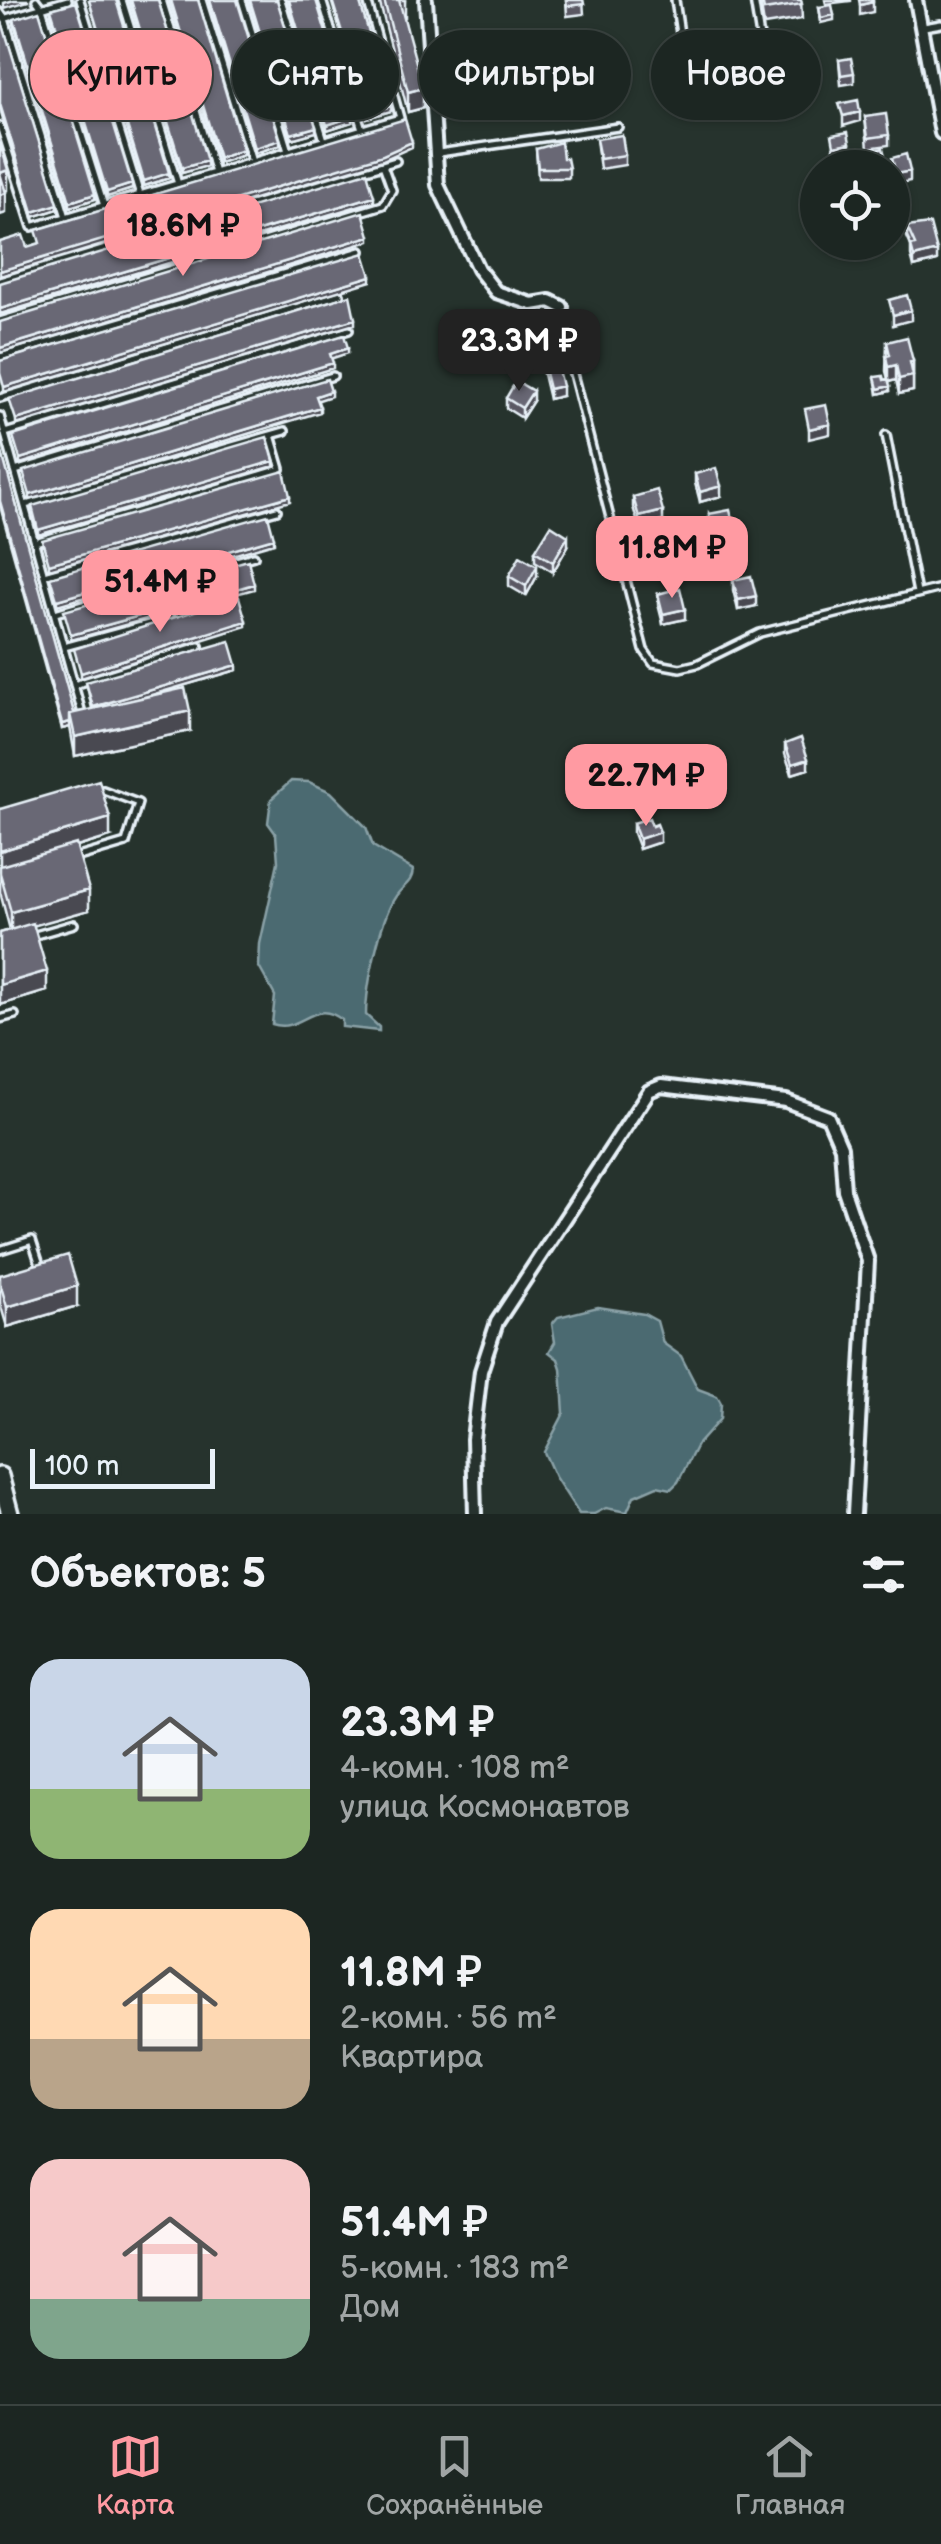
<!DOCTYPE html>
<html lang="ru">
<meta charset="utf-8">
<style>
body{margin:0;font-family:"Balsamiq Sans",sans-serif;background:#252e2a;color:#f1f3f6;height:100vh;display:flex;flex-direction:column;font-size:38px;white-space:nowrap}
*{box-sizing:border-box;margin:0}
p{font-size:32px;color:#a0a5a5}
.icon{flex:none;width:55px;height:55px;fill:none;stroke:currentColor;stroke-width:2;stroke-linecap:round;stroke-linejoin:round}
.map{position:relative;height:1514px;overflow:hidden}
.drawer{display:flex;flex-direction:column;background:#1c2622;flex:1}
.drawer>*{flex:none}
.hud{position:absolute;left:30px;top:30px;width:882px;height:90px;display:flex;gap:20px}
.fabs{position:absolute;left:800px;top:150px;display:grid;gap:20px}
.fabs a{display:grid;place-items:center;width:110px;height:110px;border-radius:50%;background:#1c2622;box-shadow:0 2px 8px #0004,0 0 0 2px #3a4340;font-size:50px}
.scale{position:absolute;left:30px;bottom:25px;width:185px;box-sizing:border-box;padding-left:10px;border:5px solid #e8f1f8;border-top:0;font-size:28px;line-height:35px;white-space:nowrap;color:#e8f1f8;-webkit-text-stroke:8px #26332d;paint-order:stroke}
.price{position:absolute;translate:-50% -85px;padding:0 22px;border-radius:20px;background:#ff9aa2;color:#111;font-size:32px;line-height:65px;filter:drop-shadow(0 2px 5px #0008)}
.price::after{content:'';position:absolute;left:50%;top:60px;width:30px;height:22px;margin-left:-15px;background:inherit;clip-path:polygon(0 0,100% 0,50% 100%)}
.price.on{background:#222;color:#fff}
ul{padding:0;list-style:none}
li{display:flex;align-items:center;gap:30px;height:250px;padding:0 30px}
li span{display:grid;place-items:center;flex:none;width:280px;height:200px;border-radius:30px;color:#555}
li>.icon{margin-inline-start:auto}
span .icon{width:120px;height:120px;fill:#fffc;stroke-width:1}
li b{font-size:42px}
h2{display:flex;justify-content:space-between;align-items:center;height:120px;padding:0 30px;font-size:42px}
.tag{padding:0 35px;border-radius:45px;background:#1c2622;box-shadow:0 2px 8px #0004,0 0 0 2px #3a4340;font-size:35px;line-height:90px}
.tag.on{background:#ff9aa2;color:#111}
.tab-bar{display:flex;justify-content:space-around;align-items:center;height:140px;border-top:2px solid #3a4340;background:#1c2622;font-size:28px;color:#a0a5a5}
.tab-bar a{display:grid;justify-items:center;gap:5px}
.tab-bar .on{color:#ff9aa2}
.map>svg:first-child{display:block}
</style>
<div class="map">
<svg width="941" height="1514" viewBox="0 0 941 1514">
<rect width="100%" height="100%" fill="#26332d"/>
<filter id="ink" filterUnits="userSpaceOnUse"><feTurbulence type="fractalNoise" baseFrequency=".01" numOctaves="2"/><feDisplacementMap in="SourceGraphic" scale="20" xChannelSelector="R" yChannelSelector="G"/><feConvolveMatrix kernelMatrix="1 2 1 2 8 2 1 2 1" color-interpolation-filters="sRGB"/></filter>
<g filter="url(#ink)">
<path fill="#4b6b71" stroke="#8aa1a7" stroke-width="2.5" d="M291,781L309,782L331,792L366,827L373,846L413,870C412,884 403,885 396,896C380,919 366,987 366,1015L379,1027V1031L342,1027V1020C313,997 301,1034 272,1024L275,996L259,967L260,944L278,862L276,834L268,823L271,799Z
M598,1307L644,1314L657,1321L663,1343L681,1356L698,1389L717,1396L721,1403L720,1419L697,1445L678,1482L671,1489L657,1486L634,1496L627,1512L606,1508L594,1514H579L555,1477L544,1452L564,1413L561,1368L558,1359L549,1352L555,1342L552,1324L558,1317Z"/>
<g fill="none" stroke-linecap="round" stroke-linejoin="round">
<g stroke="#e8f1f8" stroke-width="12">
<path id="lane" d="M36,0L42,8L104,206
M80,0L140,195
M122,0L178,184
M162,0L215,173
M202,0L252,162
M242,0L288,151
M281,0L324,140
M322,0L362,129
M675,0L681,40
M754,0L766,75
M0,12L5,19L66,217
M0,20L68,0
M924,27L941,24
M0,126L32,227L400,118L367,0
M439,153L618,127
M0,281L396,161
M562,307L570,362L644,650L653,663L680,668L697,664L760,633L941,588
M0,321L383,205L392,190L383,165
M0,357L361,251
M0,398L340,294
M0,416L83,717
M5,433L349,330
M886,435L917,593
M15,471L333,376
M25,505L285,431
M35,542L281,469L271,435
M44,575L277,510
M55,613L254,556
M64,647L171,618
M74,685L199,646
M75,858L126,843L138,803L98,788
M32,936L74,924
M0,1019L15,1015
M0,1250L32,1240L41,1268"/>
</g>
<g stroke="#e8f1f8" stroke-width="18">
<path id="street" d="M426,0L438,185L478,269L496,292L532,304L550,301L562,307
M916,0L941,133
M475,1514L473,1439L481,1371L497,1322L649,1091L661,1086L786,1101L828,1117L841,1147L844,1190L868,1261L854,1514"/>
</g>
<g stroke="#e8f1f8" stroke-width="22">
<path id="secondary" d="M0,1476L10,1514"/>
</g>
<use href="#lane" stroke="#26332d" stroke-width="5"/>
<use href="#street" stroke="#26332d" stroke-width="10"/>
<use href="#secondary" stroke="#26332d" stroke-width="15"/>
</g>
<path fill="#5a5964" stroke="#e8f1f8" stroke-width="2.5" d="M89,0L169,178L144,186Z
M129,0H158L207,166L182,173Z
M169,0H198L243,155L219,163Z
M209,0H237L280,145L255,153Z
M249,0H277L316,132L291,139Z
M288,0H316L352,122L327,130Z
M331,0H359L391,111L367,118Z
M379,0H405L404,18L423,108L408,112Z
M566,0H583L584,14L567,16Z
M760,0H801L802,19L764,25Z
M825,0H851V1L826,4Z
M819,7L834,15V20L821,23Z
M51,9L132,189L107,197L51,14Z
M14,19L95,199L70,207L14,24Z
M0,22L58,209L33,217L0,109Z
M839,60L854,73V83L841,85Z
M865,117L889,135V145L868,148Z
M596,139L625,155V165L600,169Z
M536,149L569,168V178H538Z
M907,227L937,261L914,267L911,256V246L907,237Z
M887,342L913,361V391L899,394L896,380L889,382L890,391L878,394L875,377L884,380L888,379L886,371Z
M541,356L562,396L549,399L541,366Z
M506,398L533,401L522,418L506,408Z
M0,446L74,713L92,709L86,682L237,670L140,698L190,731L75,756L70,727L62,729L0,506Z
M695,474L721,496L700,502L695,483Z
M633,497L663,521L639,527L633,507Z
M709,514L738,561L717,565L709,529Z
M645,536L669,558V568L649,572Z
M568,546L553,572L535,561V551Z
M509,576H537L526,596L509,586Z
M733,580L756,606L738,610L733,590Z
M658,594L685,619L663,624L658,604Z
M785,744L808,769L792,774L785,754Z
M0,809L110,837L77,847L89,910L33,925L47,991L0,1005V933L10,930L0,892Z
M633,823L652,826L660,842L639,849L633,833Z
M0,1275L77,1306L7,1327L0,1303Z"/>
<path fill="#4a4951" stroke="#e8f1f8" stroke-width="2.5" d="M14,0H28V1L4,8V3Z
M399,0H405V17L399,19Z
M873,2V12L860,15V5Z
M423,88V108L408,112V92Z
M391,106V111L367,118V113Z
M860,112V121L843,126V116Z
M352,117V122L327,130V125Z
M316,127V132L291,139V134Z
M280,140V145L255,153V148Z
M412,142V147L383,160L0,276V271Z
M850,143V153L834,156V146Z
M243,150V155L219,163V158Z
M207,161V166L182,173V168Z
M8,170V190L0,192V173Z
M910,171V181L896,184V174Z
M169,173V178L144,186V181Z
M132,184V189L107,197V192Z
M6,193V213L0,215V195Z
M95,194V199L70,207V202Z
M374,196V201L0,314V309Z
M58,204V209L33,217V212Z
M370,236V241L0,353V348Z
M937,251V261L914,267V257Z
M371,276V281L4,392V387Z
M911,310V320L893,325V315Z
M355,319V324L16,425V420Z
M348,348V353L330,359V354Z
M913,361V391L899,394V379L910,362Z
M333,363V368L20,464V459Z
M896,365V380L888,382V367Z
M562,386V396L549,399V389Z
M890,386V391L878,394V389Z
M331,391V396L316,401V396Z
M533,391V401L522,418V408Z
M320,407V412L30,500V495Z
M830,424V434L809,439V429Z
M274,461V466L38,535V530Z
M721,486V496L700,502V492Z
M290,496V501L49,569V564Z
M663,511V521L639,527V517Z
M568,536V546L553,572V562Z
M274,538V543L57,605V600Z
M738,546V561L717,565V550Z
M537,566V576L526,596V586Z
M254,584V589L71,640V635Z
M756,596V606L738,610V600Z
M685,609V619L663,624V614Z
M246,621V626L81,678V673Z
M237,665V670L93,712V707Z
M190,711V731L75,756V737Z
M70,722V727L62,729V724Z
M808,759V769L792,774V764Z
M110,818V837L0,870V851Z
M660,832V842L639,849V839Z
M89,890V910L11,932V912Z
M47,971V991L0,1005V985Z
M77,1286V1306L7,1327V1307Z"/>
<path fill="#696874" stroke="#e8f1f8" stroke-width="2.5" d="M89,0H116L169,173L144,181Z
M131,0H158L207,161L182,168Z
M171,0H198L243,150L219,158Z
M210,0H237L280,140L255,148Z
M250,0H277L316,127L291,134Z
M289,0H316L352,117L327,125Z
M332,0H359L391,106L367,113Z
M384,0H399L423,88L408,92Z
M566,0H583L584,4L567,6Z
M762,0H801L802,4L764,10Z
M859,0H873V2L860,5Z
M76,2L132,184L107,192L51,9Z
M832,5L834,15L821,18L819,7Z
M39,11L95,194L70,202L14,19Z
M0,22H2L58,204L33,212L0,104Z
M851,58L854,73L841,75L839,60Z
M858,100L860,112L843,116L839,104Z
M886,114L889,135L868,138L865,117Z
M405,119L412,142L383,155L0,271V242L23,235L27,247L40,243L36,230Z
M848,132L850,143L834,146L832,135Z
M622,135L625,155L600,159L596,139Z
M561,142L563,158H567L569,168H538L536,149Z
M0,143L8,170L0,173L6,193L0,195Z
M883,148L888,168H856L853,155Z
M906,154L910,171L896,174L892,158Z
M367,172L374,196L0,309V283Z
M363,212L370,236L0,348V322Z
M930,224L937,251L914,257L911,246L915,245L907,227Z
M364,253L371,276L4,387L0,373V361Z
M350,295L355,319L16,420L9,399Z
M907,295L911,310L893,315L889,300Z
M344,335L348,348L330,354L333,363L20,459L13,436Z
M907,337L913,361L910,362L913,376L899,379L896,365L888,367L886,356L890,355L887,342Z
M554,353L562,386L549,389L541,356Z
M883,376L884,380L888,379L890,386L878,389L875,377Z
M327,379L331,391L316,396L320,407L30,495L23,471Z
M516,381L533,391L522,408L506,398Z
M826,405L830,424L809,429L805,409Z
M267,437L274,461L38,530L32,506Z
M0,446L74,713L70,714V722L62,724L0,501Z
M716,468L721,486L700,492L695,474Z
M284,471L290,496L49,564L42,540Z
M657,490L663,511L639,517L633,497Z
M730,510L738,546L717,550L709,514Z
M268,515L274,538L57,600L50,577Z
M551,525L568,536L553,562L535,551Z
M664,533L669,558L649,562L645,536Z
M520,556L537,566L526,586L509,576Z
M248,560L254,584L71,635L64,611Z
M751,576L756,596L738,600L733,580Z
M680,588L685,609L663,614L658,594Z
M239,597L246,621L81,673L74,649Z
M230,641L237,665L93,707L86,682Z
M185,688L190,711L75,737L70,714Z
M801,738L808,759L792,764L785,744Z
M99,780L110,818L0,851V809Z
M649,818L652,826L657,824L660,832L639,839L633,823Z
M76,844L89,890L11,912L0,873V866Z
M33,923L47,971L0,985V933Z
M68,1255L77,1286L7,1307L0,1283V1275Z"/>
</g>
</svg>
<div class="fabs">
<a><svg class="icon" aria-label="locate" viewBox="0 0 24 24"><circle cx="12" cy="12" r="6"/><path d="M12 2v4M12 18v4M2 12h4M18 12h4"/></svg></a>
</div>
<div class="scale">100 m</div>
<b class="price" style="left:183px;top:279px">18.6M ₽</b>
<b class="price on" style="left:519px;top:394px">23.3M ₽</b>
<b class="price" style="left:672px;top:601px">11.8M ₽</b>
<b class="price" style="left:160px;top:635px">51.4M ₽</b>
<b class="price" style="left:646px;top:829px">22.7M ₽</b>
<div class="hud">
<a class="tag on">Купить</a>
<a class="tag">Снять</a>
<a class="tag">Фильтры</a>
<a class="tag">Новое</a>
</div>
</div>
<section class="drawer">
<h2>Объектов: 5<svg class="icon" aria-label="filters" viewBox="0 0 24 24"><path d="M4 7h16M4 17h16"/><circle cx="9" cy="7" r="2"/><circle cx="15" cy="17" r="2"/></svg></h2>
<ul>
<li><span style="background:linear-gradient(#c9d6e8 65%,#8fb573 0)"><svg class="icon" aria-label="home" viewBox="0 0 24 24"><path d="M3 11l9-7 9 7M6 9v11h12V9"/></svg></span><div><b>23.3M ₽</b><p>4-комн. · 108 m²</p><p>улица Космонавтов</p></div></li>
<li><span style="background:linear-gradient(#ffd9b3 65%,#b9a48a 0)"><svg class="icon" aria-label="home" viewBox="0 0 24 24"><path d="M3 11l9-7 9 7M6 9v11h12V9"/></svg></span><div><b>11.8M ₽</b><p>2-комн. · 56 m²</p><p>Квартира</p></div></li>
<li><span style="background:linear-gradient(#f6c9c9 70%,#7fa58c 0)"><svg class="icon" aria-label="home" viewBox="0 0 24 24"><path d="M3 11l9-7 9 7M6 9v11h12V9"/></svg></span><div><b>51.4M ₽</b><p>5-комн. · 183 m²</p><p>Дом</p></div></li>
</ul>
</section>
<nav class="tab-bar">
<a class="on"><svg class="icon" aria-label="map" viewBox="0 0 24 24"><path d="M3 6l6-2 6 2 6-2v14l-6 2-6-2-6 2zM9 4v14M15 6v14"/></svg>Карта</a>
<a><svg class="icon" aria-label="saved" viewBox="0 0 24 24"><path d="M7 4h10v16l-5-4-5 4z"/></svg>Сохранённые</a>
<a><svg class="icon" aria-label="home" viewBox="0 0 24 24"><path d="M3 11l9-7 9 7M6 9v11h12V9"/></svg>Главная</a>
</nav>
